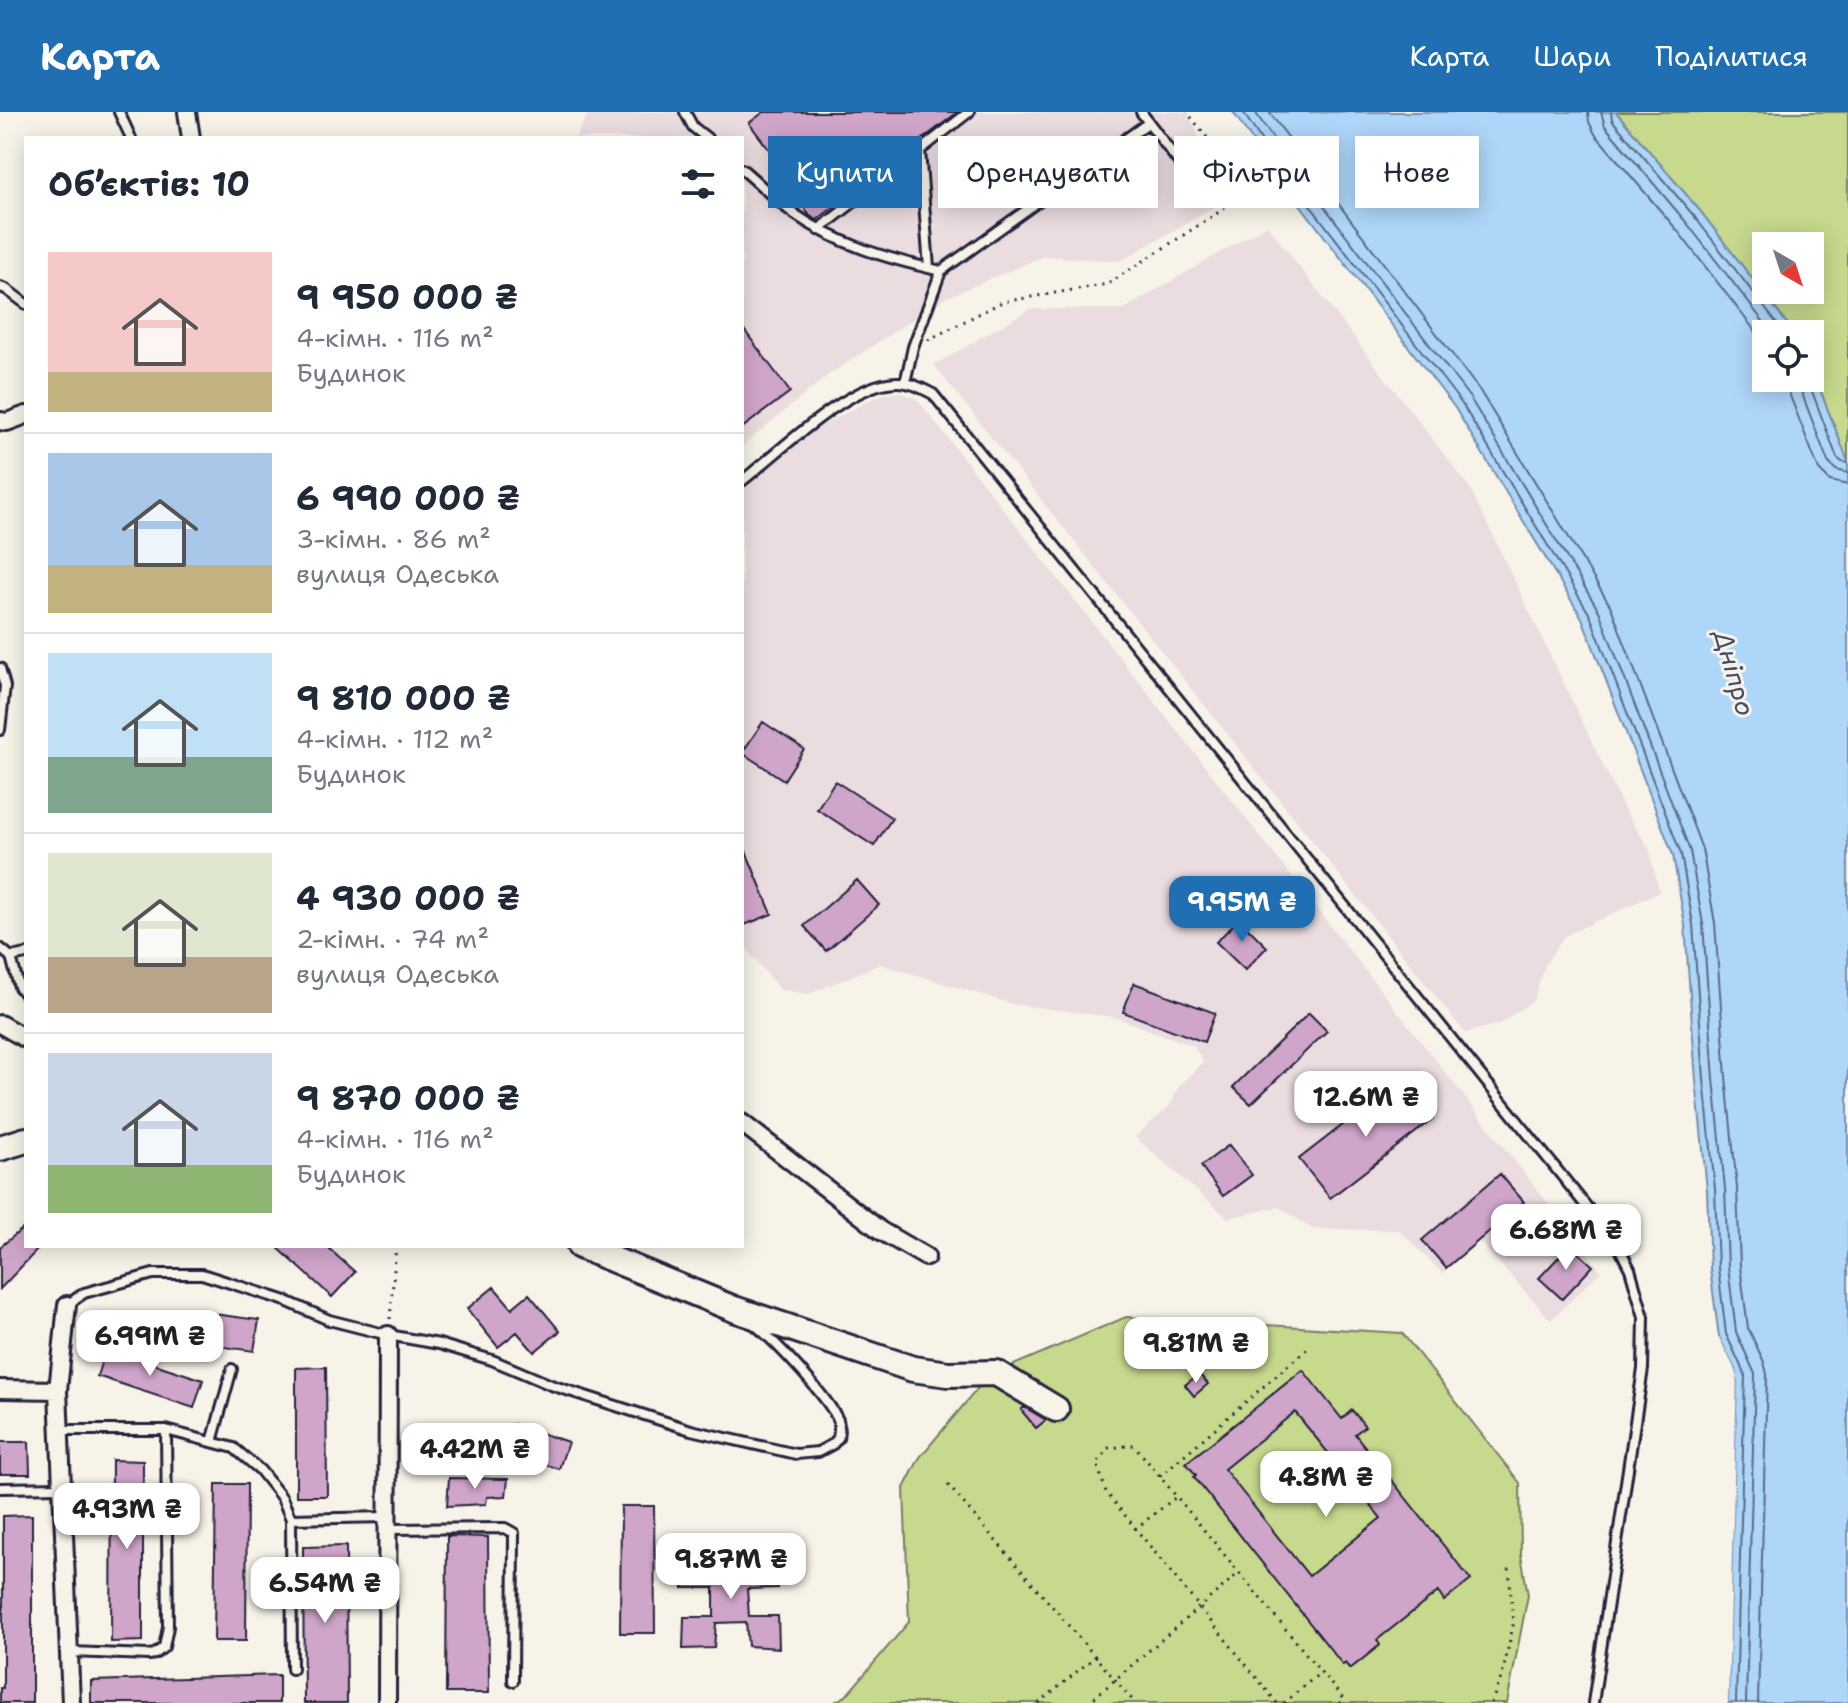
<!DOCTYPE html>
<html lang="uk">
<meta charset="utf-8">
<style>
body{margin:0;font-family:"Shantell Sans",sans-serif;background:#f2f2f3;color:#1f2937;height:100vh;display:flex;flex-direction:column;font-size:30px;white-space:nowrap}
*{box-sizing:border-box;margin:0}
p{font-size:26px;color:#747a83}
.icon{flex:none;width:44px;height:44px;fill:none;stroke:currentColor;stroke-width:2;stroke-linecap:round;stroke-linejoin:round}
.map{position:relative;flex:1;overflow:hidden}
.sheet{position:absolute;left:24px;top:24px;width:720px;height:1112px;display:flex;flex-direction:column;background:#fff;border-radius:0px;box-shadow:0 4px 20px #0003}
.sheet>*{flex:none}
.guide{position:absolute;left:768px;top:24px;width:760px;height:72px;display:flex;gap:16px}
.needle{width:52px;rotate:141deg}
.controls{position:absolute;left:1752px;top:120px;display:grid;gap:16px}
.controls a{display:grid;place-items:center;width:72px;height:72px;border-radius:0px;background:#fff;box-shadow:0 4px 20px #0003;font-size:40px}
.price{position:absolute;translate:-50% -68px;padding:0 18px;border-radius:16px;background:#fff;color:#222;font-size:26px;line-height:52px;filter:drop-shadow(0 2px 4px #0008)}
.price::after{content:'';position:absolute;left:50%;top:48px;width:24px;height:18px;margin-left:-12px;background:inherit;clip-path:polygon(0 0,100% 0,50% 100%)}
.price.current{background:#1f6fb2;color:#fff}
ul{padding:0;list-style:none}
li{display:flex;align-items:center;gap:24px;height:200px;padding:0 24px}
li+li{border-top:2px solid #e0e1e3}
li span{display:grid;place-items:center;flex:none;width:224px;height:160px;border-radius:0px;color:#555}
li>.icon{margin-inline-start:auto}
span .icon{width:96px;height:96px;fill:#fffc;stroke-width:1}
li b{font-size:34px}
h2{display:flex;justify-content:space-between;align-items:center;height:96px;padding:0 24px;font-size:34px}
.chip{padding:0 28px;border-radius:0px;background:#fff;box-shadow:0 4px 20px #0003;font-size:28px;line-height:72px}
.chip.current{background:#1f6fb2;color:#fff}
header{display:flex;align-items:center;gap:48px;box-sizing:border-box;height:112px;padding:0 40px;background:#1f6fb2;color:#fff}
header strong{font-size:38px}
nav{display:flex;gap:44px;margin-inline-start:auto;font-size:28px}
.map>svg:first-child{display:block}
</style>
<header>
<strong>Карта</strong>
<nav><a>Карта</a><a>Шари</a><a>Поділитися</a></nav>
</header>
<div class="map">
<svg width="1848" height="1591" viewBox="0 0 1848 1591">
<rect width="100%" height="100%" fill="#f7f3e8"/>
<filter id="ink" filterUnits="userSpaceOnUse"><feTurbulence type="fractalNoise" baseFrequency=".0125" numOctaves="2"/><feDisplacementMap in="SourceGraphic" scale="16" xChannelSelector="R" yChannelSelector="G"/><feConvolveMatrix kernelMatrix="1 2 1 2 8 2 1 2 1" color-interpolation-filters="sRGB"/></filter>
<g filter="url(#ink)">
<path fill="#ebdcdf" d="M589,0H1188L1207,44L1199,54L1225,89L1120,149L1044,144L945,186L828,263L742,334V26H575Z
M1267,113L1470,376L1625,699L1649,736L1659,780L1564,824L1545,853L1533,889L1499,912L1465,921L934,253L1030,197H1124Z
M899,280L917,287L1601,1159L1551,1208L1479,1129L1442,1161L1399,1118L1312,1117L1279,1095L1228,1106L1135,1025L1171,993L1179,974L1203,950L1194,934L1114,905L1012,892L880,852L809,882L780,878L742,831V371L794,328L880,283Z"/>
<path fill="#c6d98d" stroke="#747e64" stroke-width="2" fill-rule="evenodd" d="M1616,0H1848V350L1810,252V222H1795L1700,99ZM1766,134H1810V178H1766Z
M1126,1205L1402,1221L1520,1371L1521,1443L1528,1483L1507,1591H833L846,1584L909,1510L904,1376L920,1345L988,1264Z"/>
<path fill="#aed6f8" stroke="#768eac" stroke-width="2" d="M1233,0H1616L1700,99L1795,222H1766V266H1810V252L1848,350V1591H1728L1737,1262L1719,1225L1710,1157L1707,1078L1696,968L1685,813L1673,743L1582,506L1455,296L1261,41Z"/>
<path fill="#f7f3e8" d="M1715,1225H1719L1737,1262L1728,1591H1724L1733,1263Z"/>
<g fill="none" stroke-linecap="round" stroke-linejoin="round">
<path stroke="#5a6a87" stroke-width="2" d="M1243,0L1267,37L1462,292L1590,503L1681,742L1693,812L1704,967L1715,1077L1718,1156L1726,1222L1745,1263L1736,1591
M1255,0L1276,31L1470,286L1599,499L1690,739L1703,812L1714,967L1725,1077L1728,1155L1736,1220L1755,1262L1746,1591
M1269,0L1480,279L1611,495L1702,737L1715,811L1726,965L1737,1076L1740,1154L1748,1216L1764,1250L1767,1262L1758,1591
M1588,0L1589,10L1595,22L1677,118L1766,233
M1601,0L1605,14L1686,110L1773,222
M1611,0L1612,8L1694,104L1785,222
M1783,266L1819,358L1830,369L1848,373
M1796,266L1828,350L1836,358L1848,361
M1807,266L1837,346L1842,350L1848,351"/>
</g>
<path fill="#d0a5ca" stroke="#22223b" stroke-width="2" fill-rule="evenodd" d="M764,0H958L817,108L810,104L781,64L786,60L749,11Z
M742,215L790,280L742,316Z
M763,610L804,637L784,668L742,641Z
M835,669L892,706L874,734L817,697Z
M742,730L772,802L742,814Z
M857,768L879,793L826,839L804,814Z
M1239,807L1267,835L1245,858L1216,830Z
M1134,871L1215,901L1204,930L1123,900Z
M1309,901L1327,919L1251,992L1233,975Z
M1402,967L1433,1007L1330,1086L1299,1047Z
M1229,1033L1252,1063L1223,1084L1201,1054Z
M1500,1062L1524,1090L1446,1156L1422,1128Z
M26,1114V1134H41L0,1177V1135Z
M1570,1133L1593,1154L1562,1187L1539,1166Z
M276,1134H326L355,1160L332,1185Z
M494,1175L512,1196L529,1182L560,1219L534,1240L517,1220L498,1235L467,1197Z
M206,1201L259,1208L254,1239L202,1232Z
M106,1236L203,1268L194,1296L97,1264Z
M326,1255L327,1384H296V1256Z
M1303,1258L1342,1307L1352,1298L1365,1314L1355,1322L1471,1468L1444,1489L1438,1480L1377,1528L1380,1533L1350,1557L1345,1551L1343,1553L1194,1365L1196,1363L1186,1351ZM1295,1300L1381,1406L1309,1464L1224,1357Z
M1199,1262L1208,1272L1194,1284L1185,1273Z
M1024,1295L1046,1308L1036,1316L1021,1298Z
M513,1312L568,1330L559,1357L504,1339Z
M0,1330H29L30,1362H0Z
M112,1348L143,1349V1529L111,1530Z
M449,1366L508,1367L506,1384L487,1385L486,1392L447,1394Z
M216,1372H247L246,1529H214Z
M621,1394H654L655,1521H620Z
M32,1403V1591H0V1576H3V1404Z
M447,1424L488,1425L489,1581H446Z
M346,1434L347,1591H304L303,1435Z
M715,1443L716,1469L745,1468L747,1443H777L778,1476L747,1477L749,1504H778L779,1536L748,1534L746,1510L716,1511L714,1536L683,1537L684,1505H714V1476H683L685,1445Z
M279,1563V1591H91V1569Z"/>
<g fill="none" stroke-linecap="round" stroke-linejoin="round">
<g stroke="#22223b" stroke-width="14">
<path id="lane" d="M119,0L131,26
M685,0L693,15L707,26
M1141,0L1192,68
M920,38L929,156
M742,57C759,71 775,88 793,101C838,133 889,147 941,159
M818,118L969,0
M0,175L6,177L26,192
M905,271L913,235L941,159L1148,11
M742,369C779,340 851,269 898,270C911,270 921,276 933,282L1619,1135L1630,1157L1644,1205L1643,1257L1593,1591
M0,556L5,574L0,618
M0,836L11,845L26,842
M11,845L19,875L26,884
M67,1193L84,1181L153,1162H202L286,1189L329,1208L388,1223L439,1232L492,1248L551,1273L691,1318L796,1342L818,1340L833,1332L838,1326C839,1320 840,1314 838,1308C827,1284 776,1230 755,1213
M60,1318H166L234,1336L260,1358L282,1386L291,1407
M212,1330L232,1257
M0,1376L63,1375
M388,1417L505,1416L514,1421L513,1569
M71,1540L149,1543L155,1542L164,1535L168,1515L166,1318
M292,1557L291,1407L387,1405"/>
</g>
<g stroke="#22223b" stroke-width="22">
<path id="street" d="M187,0L191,26
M0,309L7,310L26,303
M0,912L26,927
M742,1011L881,1119L926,1145
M67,1193L58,1278L71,1591
M0,1277L58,1278
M387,1591L388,1223"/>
</g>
<g stroke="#22223b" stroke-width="30">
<path id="secondary" d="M0,1036L26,1028
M580,1134L734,1197L913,1257L948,1262L996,1261L1056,1297"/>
</g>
<path stroke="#22223b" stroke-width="3" stroke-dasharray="2 6" stroke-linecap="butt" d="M928,228L1002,190L1108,172L1239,87L1246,75L1187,0
M390,1207L396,1134
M1160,1364L1308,1236
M948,1373L1135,1591
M1135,1417L1176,1385
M1039,1591L1096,1544
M1088,1591L1239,1461
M1277,1591L1106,1380L1097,1351L1109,1336L1134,1333L1344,1588L1340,1591
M1284,1591L1321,1560
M1491,1591L1502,1564L1513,1514L1509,1453"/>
<use href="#lane" stroke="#f7f3e8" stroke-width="8"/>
<use href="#street" stroke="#f7f3e8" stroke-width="16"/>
<use href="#secondary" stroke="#f7f3e8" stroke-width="24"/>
</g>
</g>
<g text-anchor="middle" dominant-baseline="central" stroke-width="6" stroke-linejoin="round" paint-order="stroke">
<g font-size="26" font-style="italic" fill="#454f6a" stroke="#f7f3e8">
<text transform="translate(1735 561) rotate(74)">Дніпро</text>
</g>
</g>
</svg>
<div class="controls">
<a><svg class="needle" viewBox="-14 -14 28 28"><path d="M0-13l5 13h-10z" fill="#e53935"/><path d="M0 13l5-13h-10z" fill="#747a83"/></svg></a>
<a><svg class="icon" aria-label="locate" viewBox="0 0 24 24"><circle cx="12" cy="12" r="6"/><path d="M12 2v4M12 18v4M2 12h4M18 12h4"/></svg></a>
</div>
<b class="price current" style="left:1242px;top:832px">9.95M ₴</b>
<b class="price" style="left:1366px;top:1027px">12.6M ₴</b>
<b class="price" style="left:1566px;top:1160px">6.68M ₴</b>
<b class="price" style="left:150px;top:1266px">6.99M ₴</b>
<b class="price" style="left:1196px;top:1273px">9.81M ₴</b>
<b class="price" style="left:475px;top:1379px">4.42M ₴</b>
<b class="price" style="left:1326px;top:1407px">4.8M ₴</b>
<b class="price" style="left:127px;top:1439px">4.93M ₴</b>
<b class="price" style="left:731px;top:1489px">9.87M ₴</b>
<b class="price" style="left:325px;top:1513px">6.54M ₴</b>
<div class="guide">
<a class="chip current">Купити</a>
<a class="chip">Орендувати</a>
<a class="chip">Фільтри</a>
<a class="chip">Нове</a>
</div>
<section class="sheet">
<h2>Об’єктів: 10<svg class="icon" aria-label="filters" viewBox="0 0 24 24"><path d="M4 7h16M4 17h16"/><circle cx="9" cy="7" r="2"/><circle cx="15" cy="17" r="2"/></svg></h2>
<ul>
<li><span style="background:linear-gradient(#f6c9c9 75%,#c2b280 0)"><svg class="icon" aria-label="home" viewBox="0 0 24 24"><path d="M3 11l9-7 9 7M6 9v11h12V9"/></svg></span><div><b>9 950 000 ₴</b><p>4-кімн. · 116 m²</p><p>Будинок</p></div></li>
<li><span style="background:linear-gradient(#a9c7e8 70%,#c2b280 0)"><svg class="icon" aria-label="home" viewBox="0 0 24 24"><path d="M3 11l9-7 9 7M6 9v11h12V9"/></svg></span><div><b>6 990 000 ₴</b><p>3-кімн. · 86 m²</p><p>вулиця Одеська</p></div></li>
<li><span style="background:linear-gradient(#bfe0f5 65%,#7fa58c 0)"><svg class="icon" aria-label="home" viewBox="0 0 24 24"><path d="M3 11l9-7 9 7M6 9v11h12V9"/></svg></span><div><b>9 810 000 ₴</b><p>4-кімн. · 112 m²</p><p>Будинок</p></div></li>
<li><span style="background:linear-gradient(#dfe7d0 65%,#b9a48a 0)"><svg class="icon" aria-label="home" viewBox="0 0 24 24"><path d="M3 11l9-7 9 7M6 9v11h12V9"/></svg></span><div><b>4 930 000 ₴</b><p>2-кімн. · 74 m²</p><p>вулиця Одеська</p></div></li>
<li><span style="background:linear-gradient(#c9d6e8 70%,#8fb573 0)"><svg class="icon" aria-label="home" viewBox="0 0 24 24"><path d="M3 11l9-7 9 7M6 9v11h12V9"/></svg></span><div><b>9 870 000 ₴</b><p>4-кімн. · 116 m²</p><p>Будинок</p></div></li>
</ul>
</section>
</div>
